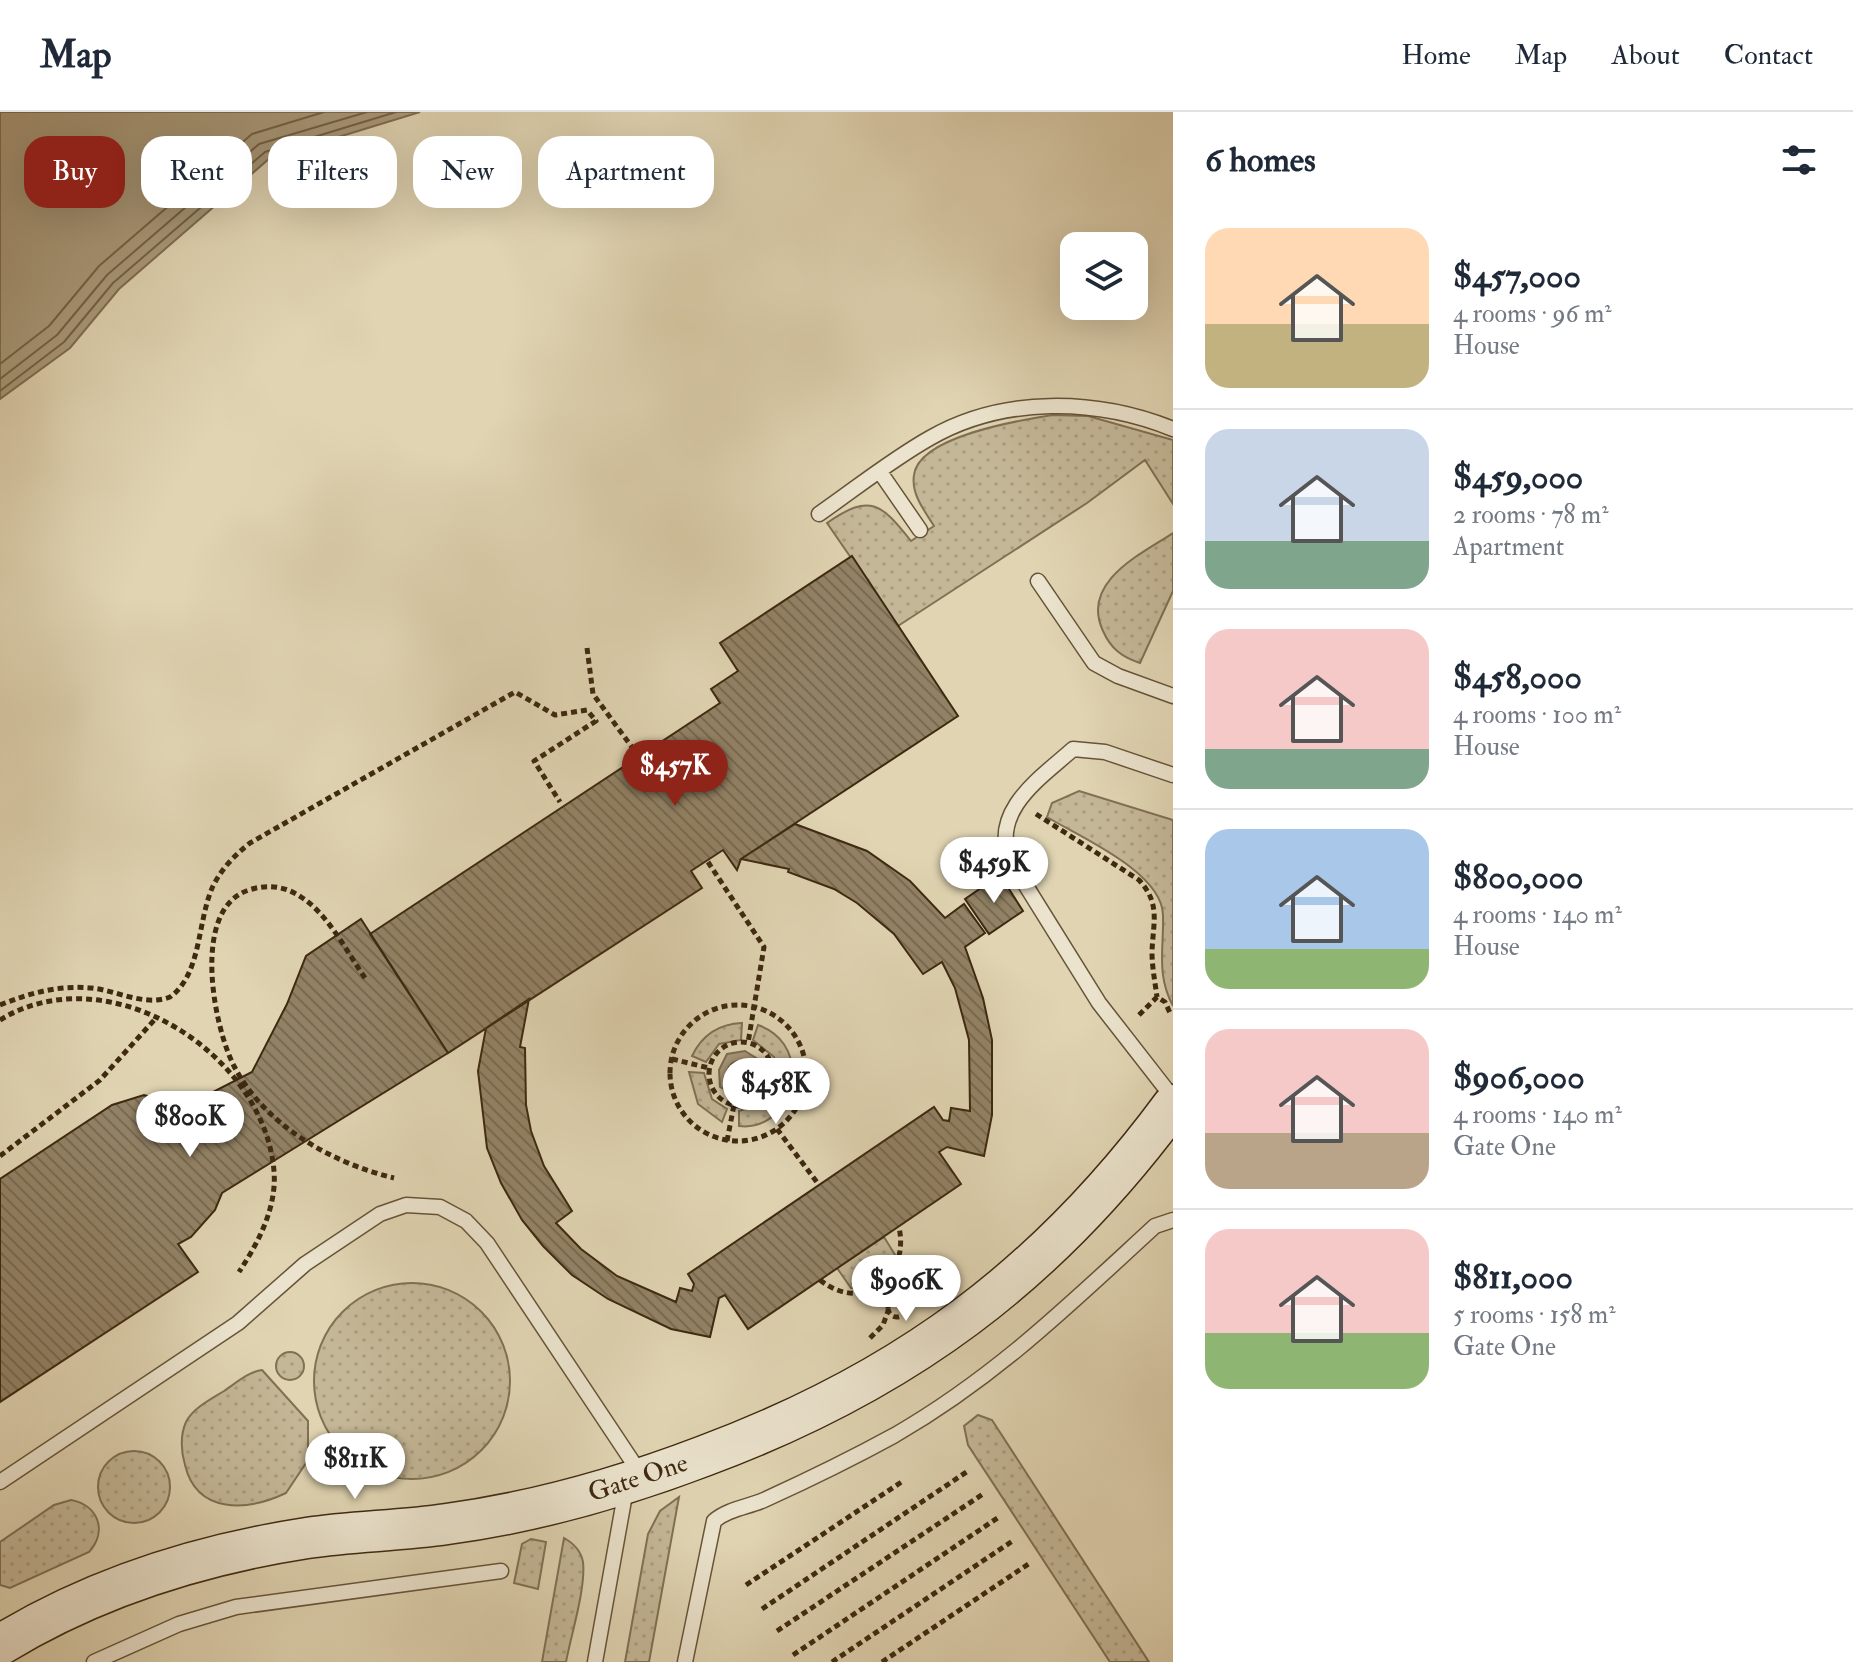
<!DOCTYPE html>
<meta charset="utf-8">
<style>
body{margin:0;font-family:"IM FELL Double Pica",serif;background:#f2f2f3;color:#1f2937;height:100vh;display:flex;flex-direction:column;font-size:30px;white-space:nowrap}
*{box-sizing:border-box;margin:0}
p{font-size:26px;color:#747a83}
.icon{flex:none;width:44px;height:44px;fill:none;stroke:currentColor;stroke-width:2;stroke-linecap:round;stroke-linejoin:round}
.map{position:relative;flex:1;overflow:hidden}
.details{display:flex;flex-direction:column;background:#fff;width:680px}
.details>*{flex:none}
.guide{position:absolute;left:24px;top:24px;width:760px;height:72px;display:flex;gap:16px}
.tools{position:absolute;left:1060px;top:120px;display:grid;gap:16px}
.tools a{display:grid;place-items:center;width:88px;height:88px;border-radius:16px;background:#fff;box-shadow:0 8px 32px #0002;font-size:40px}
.price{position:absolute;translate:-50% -68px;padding:0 18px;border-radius:28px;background:#fff;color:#222;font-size:26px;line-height:52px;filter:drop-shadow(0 2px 4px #0008)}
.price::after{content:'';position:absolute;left:50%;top:48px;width:24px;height:18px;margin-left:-12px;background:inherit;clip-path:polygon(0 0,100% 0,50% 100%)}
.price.active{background:#8f2418;color:#fff}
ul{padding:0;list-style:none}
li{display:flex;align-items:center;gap:24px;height:200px;padding:0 32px}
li+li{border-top:2px solid #e0e1e3}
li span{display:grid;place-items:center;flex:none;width:224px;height:160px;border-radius:24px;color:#555}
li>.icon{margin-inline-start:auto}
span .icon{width:96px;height:96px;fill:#fffc;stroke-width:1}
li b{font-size:34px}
h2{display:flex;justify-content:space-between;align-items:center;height:96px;padding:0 32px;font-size:34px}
.chip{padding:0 28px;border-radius:24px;background:#fff;box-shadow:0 8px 32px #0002;font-size:28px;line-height:72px}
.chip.active{background:#8f2418;color:#fff}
header{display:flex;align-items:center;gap:48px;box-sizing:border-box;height:112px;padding:0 40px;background:#fff;border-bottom:2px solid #e0e1e3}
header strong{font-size:38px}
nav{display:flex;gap:44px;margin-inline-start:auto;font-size:28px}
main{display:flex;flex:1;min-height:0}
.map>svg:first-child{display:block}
</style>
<header>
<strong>Map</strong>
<nav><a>Home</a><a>Map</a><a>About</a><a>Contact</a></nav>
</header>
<main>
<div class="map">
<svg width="1173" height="1550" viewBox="0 0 1173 1550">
<defs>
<pattern id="green-dots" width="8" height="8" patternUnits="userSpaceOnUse" patternTransform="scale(2)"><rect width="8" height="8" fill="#c4b797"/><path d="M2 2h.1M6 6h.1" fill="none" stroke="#a99d81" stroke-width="1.8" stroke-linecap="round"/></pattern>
<pattern id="building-back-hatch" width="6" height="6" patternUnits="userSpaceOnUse" patternTransform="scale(2)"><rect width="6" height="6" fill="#928265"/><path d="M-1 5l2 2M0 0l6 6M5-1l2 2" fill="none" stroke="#796a52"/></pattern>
</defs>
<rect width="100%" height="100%" fill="#e0d4b2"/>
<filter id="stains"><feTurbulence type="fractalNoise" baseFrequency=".0025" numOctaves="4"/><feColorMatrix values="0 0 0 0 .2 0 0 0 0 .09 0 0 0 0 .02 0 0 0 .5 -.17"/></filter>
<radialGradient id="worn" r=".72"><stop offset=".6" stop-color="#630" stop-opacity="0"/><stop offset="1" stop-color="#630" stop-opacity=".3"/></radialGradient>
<path fill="url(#green-dots)" stroke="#817054" stroke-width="2" d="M1052,303L1088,304L1173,328V392L1145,348L1087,391L898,514L827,411C870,381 881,391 911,429L934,414C924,398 911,382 914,363C919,324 1021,308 1052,303Z
M1173,421V479L1140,551C1122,545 1111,537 1103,519C1080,470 1141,442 1173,421Z
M1079,679L1173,708V894C1156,862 1164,837 1163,803C1162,760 1080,725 1047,705L1052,691Z
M742,911L741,928L719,932L706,950L692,944C702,923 718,912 742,911Z
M758,913C781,921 793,940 793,964L777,963L774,945L753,928Z
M689,960L704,961L712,987L727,997L722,1010L698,992Z
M774,975L789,980C782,1002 762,1017 739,1014V999L761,992Z
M884,1125L897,1146C887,1165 874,1177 851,1176L837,1156Z
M314 1269a98 98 0 1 1 196 0a98 98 0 1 1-196 0Z
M276 1254a14 14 0 1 1 28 0a14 14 0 1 1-28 0Z
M262,1258L308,1309V1348L286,1381C248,1399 197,1403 185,1353C181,1340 180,1323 186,1310C193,1296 211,1287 224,1279C236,1271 248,1260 262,1258Z
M978,1303L992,1308L1149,1550H1110L968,1333L964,1314Z
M98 1375a36 36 0 1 1 72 0a36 36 0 1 1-72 0Z
M679,1385L649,1550H625L648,1422L660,1399Z
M71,1388C98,1393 108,1419 89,1440L10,1476L0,1473V1430L54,1393Z
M564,1426C573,1431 581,1439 583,1450C586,1476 571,1523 566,1550H542Z
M531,1427L546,1430L538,1477L514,1471L522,1432Z"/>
<path fill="#a99a7b" stroke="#7e6d51" stroke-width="2" d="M0,0H420L270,46L119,177L70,236L0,287Z
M745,939L761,949L763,967L757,980L736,984L720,975L719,958L727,942Z"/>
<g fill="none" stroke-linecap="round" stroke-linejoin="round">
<path stroke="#746246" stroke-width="2" d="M0,252L49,214L99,154L252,22L324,0
M0,267L57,223L107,163L259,32L367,0
M0,279L64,230L113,171L265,40L396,0
M727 962a13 13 0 1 1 26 0a13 13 0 1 1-26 0Z"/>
</g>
<path fill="url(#building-back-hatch)" stroke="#3e2911" stroke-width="2" d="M852,444L958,604L741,747L737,758L723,738L691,759L702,776L448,941L370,822L720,591L711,577L738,559L720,531Z
M795,712L867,739L910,769L945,806L964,792L985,821L965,835L983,886L992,928V1003L984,1044L947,1035L939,1040L961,1072L748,1217L725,1183L719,1186L710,1225L671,1217L608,1187L572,1163L543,1134L522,1108L501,1071L487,1036L478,959L486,916L529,887L520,935L525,936L526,993L531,1019L544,1054L572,1099L556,1111L581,1137L617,1164L676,1190L680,1176L692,1179L694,1172L688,1162L934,995L943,1008L949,1009L951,996L970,999L969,928L955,876L942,850L923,862L894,822L857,791L834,777L788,760L789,757L741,747Z
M1000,763L1023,799L989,822L965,787Z
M361,807L448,941L222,1081L215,1098L191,1125L178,1132L198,1160L0,1290V1067L112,993L144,983L186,994L252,960L287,892L306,844Z"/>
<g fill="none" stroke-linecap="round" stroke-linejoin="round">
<g stroke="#665439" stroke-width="17">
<path id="lane" d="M880,360L920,418
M819,402C855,377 891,348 930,326C1003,284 1096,286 1173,317
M1038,469L1094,551L1118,564L1173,584
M1173,663L1105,640L1073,637C1042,665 990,698 1010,748L1099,891L1173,986
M0,1370L238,1211L305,1152L380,1102L406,1093L440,1095L466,1109L487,1131L642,1364
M94,1550L179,1512L236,1495L501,1459
M595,1550L626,1377
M685,1550L714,1409C728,1397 748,1395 764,1388C808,1368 853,1346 895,1323C997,1264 1070,1192 1155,1114L1173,1108"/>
</g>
<g stroke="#3e2911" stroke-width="43">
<path id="secondary" d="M0,1533C95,1475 197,1443 307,1426C353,1419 400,1419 447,1412C536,1400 620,1376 704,1344C903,1270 1047,1164 1173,993"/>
</g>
<path stroke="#3e2911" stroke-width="5" stroke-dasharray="6 4" stroke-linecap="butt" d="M587,536L593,582L634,638
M1036,702L1139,768C1161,792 1153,810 1152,840C1152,855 1155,870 1157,885
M708,750L764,835L748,931
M365,866C347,840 328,802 301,785C285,774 267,772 249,778C191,796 213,913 234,954C265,1014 332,1051 394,1066
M670 961a68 68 0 1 1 136 0a68 68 0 1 1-136 0Z
M0,893C30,881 58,873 91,876C116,878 144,895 170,885C202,862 197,809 213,774C222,756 235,743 250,731L515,580L555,603L587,598L596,609L534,649L560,690
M1139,903L1157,885L1165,890L1171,903
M0,908C107,842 264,940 274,1059C277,1096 258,1131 239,1160
M709 962a32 32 0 1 1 64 0a32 32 0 1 1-64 0Z
M672,947L709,956
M772,969L805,975
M777,1017L819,1073
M727,1029L734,993
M0,1044L100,968L157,905
M820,1168C863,1202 910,1166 899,1115
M881,1173L891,1188
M888 1196a9 9 0 1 1 18 0a9 9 0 1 1-18 0Z
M902,1188L919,1189L941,1179
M870,1226L883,1213L888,1199
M746,1473L903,1369
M762,1497L968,1359
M777,1519L983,1382
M793,1543L999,1405
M832,1550L1014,1428
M882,1550L1030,1451"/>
<use href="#lane" stroke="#ebe3cd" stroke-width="14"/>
<use href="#secondary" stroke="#ebe3cd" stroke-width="40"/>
</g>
<g text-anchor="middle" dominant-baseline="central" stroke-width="6" stroke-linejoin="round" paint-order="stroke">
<g font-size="26" fill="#3e2911" stroke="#ebe3cd">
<text transform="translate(638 1366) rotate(-18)">Gate One</text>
</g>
</g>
<rect width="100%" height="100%" filter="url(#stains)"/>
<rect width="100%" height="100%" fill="url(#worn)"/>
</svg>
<div class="tools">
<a><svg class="icon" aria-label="layers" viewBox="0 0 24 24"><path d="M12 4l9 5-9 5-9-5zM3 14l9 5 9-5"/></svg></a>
</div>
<b class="price active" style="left:675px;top:696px">$457K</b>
<b class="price" style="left:994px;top:793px">$459K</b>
<b class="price" style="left:776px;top:1014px">$458K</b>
<b class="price" style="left:190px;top:1047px">$800K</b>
<b class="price" style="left:906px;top:1211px">$906K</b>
<b class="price" style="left:355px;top:1389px">$811K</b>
<div class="guide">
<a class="chip active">Buy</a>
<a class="chip">Rent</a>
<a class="chip">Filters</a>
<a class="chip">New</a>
<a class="chip">Apartment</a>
</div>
</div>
<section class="details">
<h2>6 homes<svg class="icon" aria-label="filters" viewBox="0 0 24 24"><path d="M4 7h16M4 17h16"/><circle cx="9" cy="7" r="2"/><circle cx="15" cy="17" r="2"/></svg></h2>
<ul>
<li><span style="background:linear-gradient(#ffd9b3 60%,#c2b280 0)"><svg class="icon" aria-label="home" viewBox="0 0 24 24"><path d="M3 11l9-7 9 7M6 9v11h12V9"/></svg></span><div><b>$457,000</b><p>4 rooms · 96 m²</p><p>House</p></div></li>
<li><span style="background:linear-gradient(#c9d6e8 70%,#7fa58c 0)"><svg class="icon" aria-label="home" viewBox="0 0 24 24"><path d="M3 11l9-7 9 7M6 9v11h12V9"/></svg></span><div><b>$459,000</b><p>2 rooms · 78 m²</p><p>Apartment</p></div></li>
<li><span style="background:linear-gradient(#f6c9c9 75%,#7fa58c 0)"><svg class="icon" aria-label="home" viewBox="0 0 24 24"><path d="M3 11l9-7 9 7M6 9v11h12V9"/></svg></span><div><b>$458,000</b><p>4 rooms · 100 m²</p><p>House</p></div></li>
<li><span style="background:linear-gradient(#a9c7e8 75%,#8fb573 0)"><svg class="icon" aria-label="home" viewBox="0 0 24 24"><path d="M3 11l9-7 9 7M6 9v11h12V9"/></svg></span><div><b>$800,000</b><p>4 rooms · 140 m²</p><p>House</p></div></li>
<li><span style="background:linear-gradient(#f6c9c9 65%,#b9a48a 0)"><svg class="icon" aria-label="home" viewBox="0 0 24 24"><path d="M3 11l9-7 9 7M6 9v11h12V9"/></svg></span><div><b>$906,000</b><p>4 rooms · 140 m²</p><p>Gate One</p></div></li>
<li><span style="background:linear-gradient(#f6c9c9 65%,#8fb573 0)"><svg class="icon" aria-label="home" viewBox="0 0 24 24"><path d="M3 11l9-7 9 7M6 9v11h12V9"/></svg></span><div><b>$811,000</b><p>5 rooms · 158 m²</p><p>Gate One</p></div></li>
</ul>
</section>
</main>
